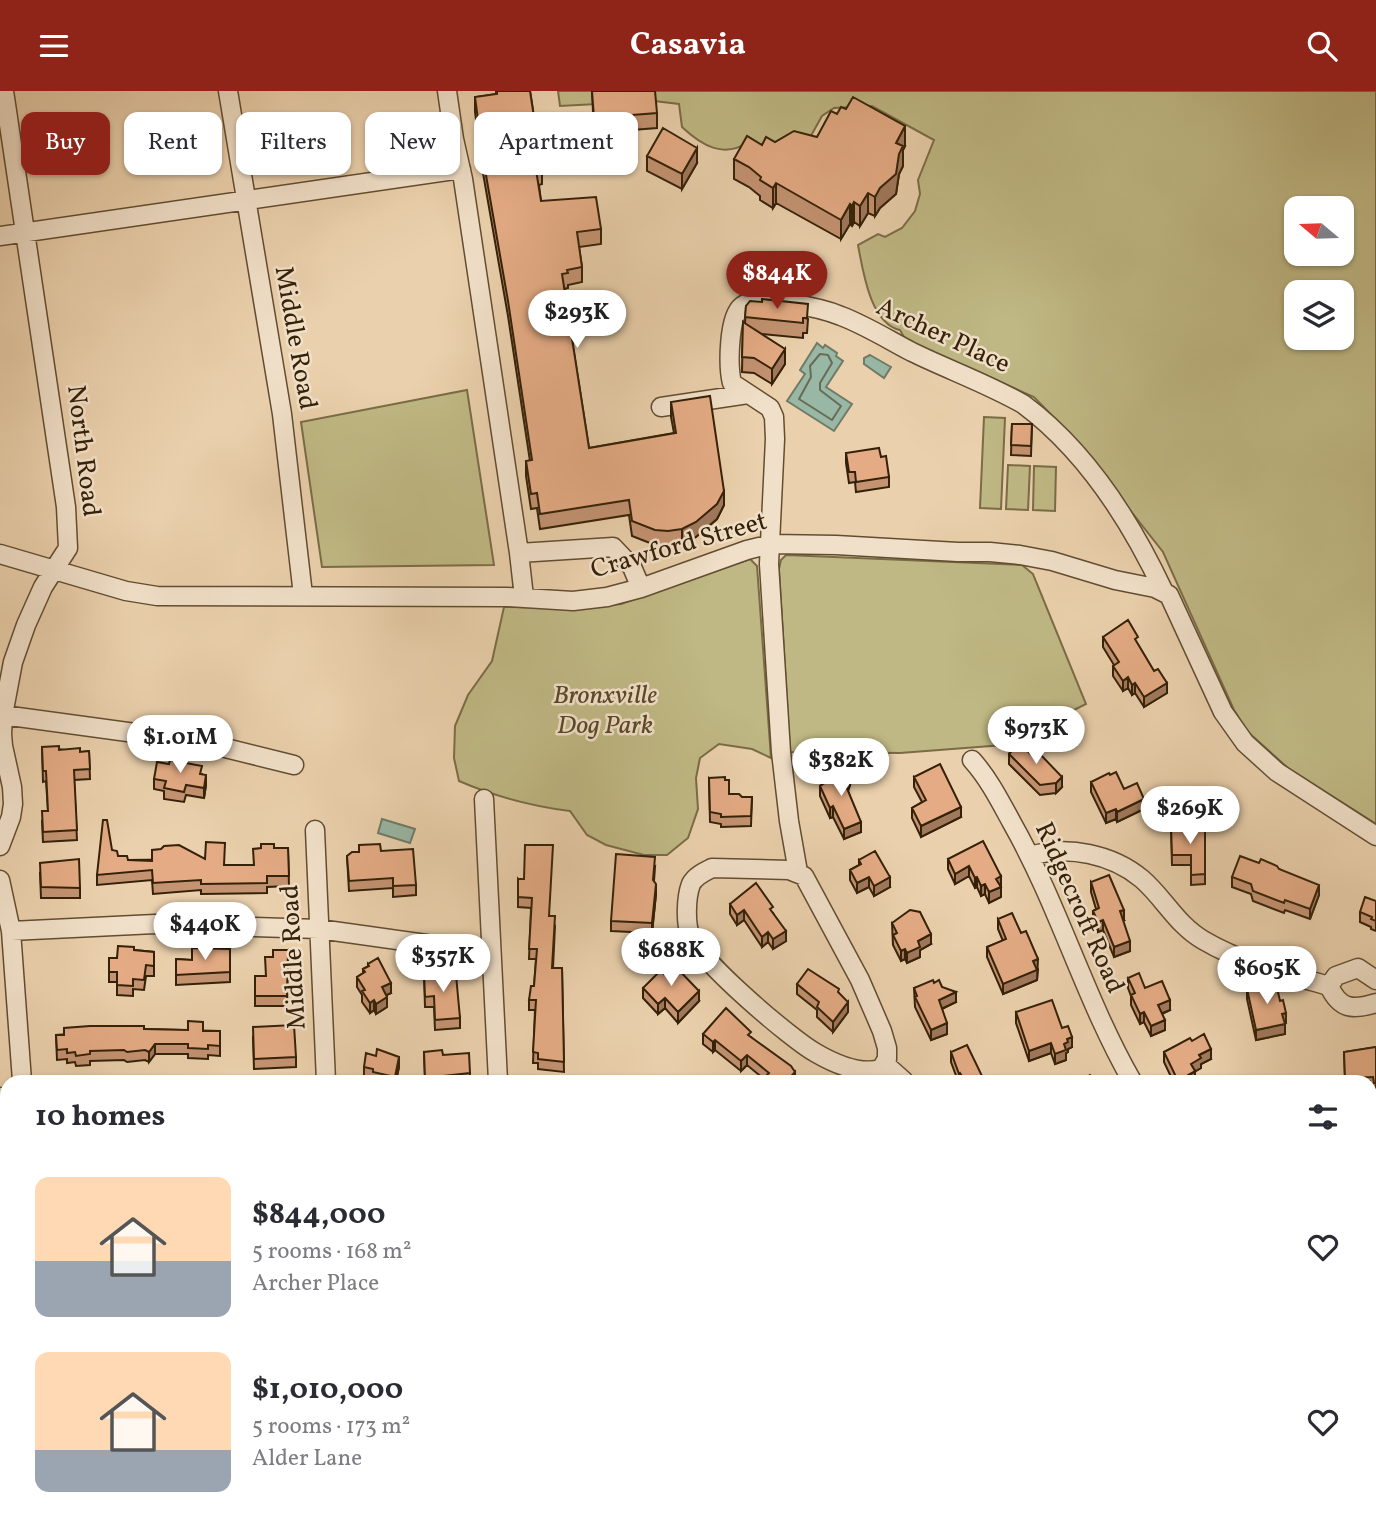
<!DOCTYPE html>
<meta charset="utf-8">
<style>
body{margin:0;font-family:Vollkorn,serif;background:#f7f7f7;color:#2b2b33;height:100vh;display:flex;flex-direction:column;font-size:26px;white-space:nowrap}
*{box-sizing:border-box;margin:0}
p{font-size:23px;color:#7c7c81}
.icon{flex:none;width:38px;height:38px;fill:none;stroke:currentColor;stroke-width:2;stroke-linecap:round;stroke-linejoin:round}
.map{position:relative;flex:1;overflow:hidden}
.sheet{position:absolute;left:0px;top:984px;width:1377px;height:450px;display:flex;flex-direction:column;background:#fff;border-radius:21px 21px 0 0;box-shadow:0 2px 5px #0004}
.sheet>*{flex:none}
.banner{position:absolute;left:21px;top:21px;width:700px;height:63px;display:flex;gap:14px}
.needle{width:46px;rotate:289deg}
.controls{position:absolute;left:1284px;top:105px;display:grid;gap:14px}
.controls a{display:grid;place-items:center;width:70px;height:70px;border-radius:14px;background:#fff;box-shadow:0 2px 5px #0004;font-size:35px}
.price{position:absolute;translate:-50% -60px;padding:0 16px;border-radius:24px;background:#fff;color:#222;font-size:23px;line-height:46px;filter:drop-shadow(0 2px 4px #0008)}
.price::after{content:'';position:absolute;left:50%;top:42px;width:21px;height:16px;margin-left:-10px;background:inherit;clip-path:polygon(0 0,100% 0,50% 100%)}
.price.on{background:#8f2418;color:#fff}
ul{padding:0;list-style:none}
li{display:flex;align-items:center;gap:21px;height:175px;padding:0 35px}
li span{display:grid;place-items:center;flex:none;width:196px;height:140px;border-radius:14px;color:#555}
li>.icon{margin-inline-start:auto}
span .icon{width:84px;height:84px;fill:#fffc;stroke-width:1}
li b{font-size:30px}
h2{display:flex;justify-content:space-between;align-items:center;height:84px;padding:0 35px;font-size:30px}
.chip{padding:0 24px;border-radius:14px;background:#fff;box-shadow:0 2px 5px #0004;font-size:24px;line-height:63px}
.chip.on{background:#8f2418;color:#fff}
header{display:flex;justify-content:space-between;align-items:center;height:91px;padding:0 35px;background:#8f2418;color:#fff;font-size:32px;font-weight:700}
.map>svg:first-child{display:block}
</style>
<header><svg class="icon" aria-label="menu" viewBox="0 0 24 24"><path d="M4 6h16M4 12h16M4 18h16"/></svg>Casavia<svg class="icon" aria-label="search" viewBox="0 0 24 24"><circle cx="10" cy="10" r="6"/><path d="M15 15l6 6"/></svg></header>
<div class="map">
<svg width="1376" height="1433" viewBox="0 0 1376 1433">
<rect width="100%" height="100%" fill="#ead0ac"/>
<filter id="stains"><feTurbulence type="fractalNoise" baseFrequency=".00286" numOctaves="4"/><feColorMatrix values="0 0 0 0 .2 0 0 0 0 .09 0 0 0 0 .02 0 0 0 .5 -.17"/></filter>
<radialGradient id="worn" r=".72"><stop offset=".6" stop-color="#630" stop-opacity="0"/><stop offset="1" stop-color="#630" stop-opacity=".3"/></radialGradient>
<path fill="#bfb884" stroke="#7a6c46" stroke-width="2" fill-rule="evenodd" d="M558,0H1376V733L1288,677L1248,641L1234,619L1163,461L1070,343L1034,306L914,253L904,246L900,239C870,232 863,180 858,154L878,143L885,146L902,137L915,120L920,103L918,89L934,49L872,15L834,17L822,25L807,52L774,60L748,51C724,68 701,54 682,36L679,13L654,10L560,15ZM1297,117H1342V163H1297ZM1297,201H1342V247H1297Z
M467,299L494,474L322,476L301,331Z
M984,326L1005,327L1001,418L980,417Z
M1008,374L1030,375L1028,419L1006,418Z
M1034,375L1056,376L1055,420L1033,419Z
M786,464L1022,474L1033,483L1086,613L1004,654L900,662L790,661L779,478L781,469Z
M750,468L757,475L771,667L752,658L719,653L700,667L696,687L698,718L688,747L667,764H644L606,754L587,744L570,720C531,715 496,706 459,690L454,667L455,635L468,604L492,570L504,516L571,517L621,513Z"/>
<path fill="#98b7a5" stroke="#707b66" stroke-width="2" d="M817,252L823,257L825,254L837,262L836,265L843,270L826,296L852,313L834,340L787,310L805,283L800,279Z
M870,264L891,276L884,287L864,273V267Z
M382,728L415,738L410,752L378,742Z"/>
<g fill="none" stroke-linecap="round" stroke-linejoin="round">
<path stroke="#666c56" stroke-width="2" d="M820,263L828,264L832,272L820,292V299L841,315L832,329L799,308L811,286L810,275Z"/>
<g stroke="#624d31" stroke-width="21">
<path id="minor" d="M228,0L282,323L303,504
M447,0L454,48L463,88L519,462L524,506
M0,145L461,78
M661,316L748,303
M519,462L613,456L632,476L641,497
M0,463L126,500L157,505L507,506L573,510L607,506L641,497L747,459L771,453L836,454L958,461H990L1020,464L1052,470L1115,489L1155,497L1169,504L1223,621L1245,652L1277,681L1376,745
M3,624L201,651L294,674
M972,669C989,688 1000,710 1012,732C1059,815 1085,908 1132,990
M484,708L498,990
M315,739L326,990
M0,755L11,726L13,713L12,696L3,655L2,643L3,624L13,571L26,534L43,496L68,457L66,416L4,0
M1030,765C1068,754 1112,763 1142,788C1164,807 1177,834 1203,849C1242,872 1287,883 1329,895
M712,777L789,779L804,785L860,889L882,940L887,957V968L881,978C859,984 835,973 816,962C791,948 701,871 691,846C685,834 686,806 691,793C695,785 704,781 712,777Z
M798,781L789,730L781,661L769,473L775,348L774,326L770,317L732,292C728,276 728,226 742,215C759,203 822,217 841,225C865,234 889,249 912,261C949,279 988,293 1023,313C1085,359 1131,431 1163,499
M0,789L11,840L22,990
M11,840L155,833L319,838L490,862
M1376,889L1358,877L1336,885L1329,895C1340,919 1353,919 1376,912
M886,974L904,990
M0,1006L7,1008
M0,1147L7,1160V1209
M354,1426V1433
M1170,1426V1433
M696,1433V1426
M939,1433V1426"/>
</g>
<g stroke="#352108" stroke-width="26">
<path id="major" d="M0,1415L7,1417
M48,1426L76,1433"/>
</g>
<use href="#minor" stroke="#f1e0c9" stroke-width="18"/>
<use href="#major" stroke="#e5b876" stroke-width="23"/>
</g>
<path fill="#c49372" stroke="#352108" stroke-width="2" d="M496,0H530L542,78V93L539,94L541,110L601,138V153L579,156L582,176V191L568,194V197L564,198L589,357L674,342L671,326V311L724,414L717,428L696,446L682,453L668,455L655,454L632,445L629,424L540,438L537,417L531,418L526,385V370H530L508,225L483,82L475,21V6L496,3Z
M592,0L657,22V37L594,42Z
M817,46L905,55L903,59V75L899,83L896,103L880,117L875,125L868,122L860,135L854,131L852,135L850,133L841,148L776,112L773,117L760,109V105L749,96L734,88V68L762,54L775,51Z
M647,65L697,72L682,98L647,80Z
M762,211L808,228L807,242H803V247L761,243L785,273L772,293L754,282L742,281L743,231L745,233L746,215Z
M1012,333H1032L1031,365L1011,364Z
M846,362L881,366L889,386V396L856,401L855,391L849,392L846,372Z
M1103,546L1138,554L1167,602L1144,616L1135,602L1132,604L1128,597L1123,600L1113,585V575L1114,574L1103,556Z
M42,656L80,661L89,660L90,688L74,689L77,749L43,751L42,730L48,720L46,690L43,691Z
M1009,663L1062,696L1056,702L1040,704L1009,673Z
M202,683L206,694L204,707L186,704L184,711L164,708V700L154,698V688Z
M824,686L850,694L848,700L861,741L844,748L833,726L830,727L820,705V695L824,692Z
M914,686L961,726L921,746L912,727V717L922,711L914,696Z
M709,687L729,703L742,706H752L751,735L721,736V733L710,731Z
M1091,691L1124,698L1144,718L1117,731L1116,728L1106,732L1091,701Z
M1171,735H1205V793L1191,794V774H1172Z
M274,757H288L289,795L267,796V802L201,803V799L153,803L152,789L97,794V784L112,759L118,765L128,769L205,768L224,774H253Z
M381,760L416,794V804L393,806V797L349,800L347,765Z
M948,768L1001,785V806L989,812L985,803L981,805L977,796L975,797L969,785L955,793L948,778Z
M859,769L890,796L874,805L869,796L857,802L850,789V779L859,774Z
M1259,772L1279,778L1319,804L1310,828L1285,819L1284,822L1253,810L1251,803L1232,796V786Z
M655,776L654,790L656,803L652,842L611,840V830Z
M40,782L80,797V807H41Z
M518,788L550,825L555,835L553,877H562L564,981L538,978V972H533L535,919H529V909L534,895L536,868H529L531,817L518,816Z
M1091,791L1124,829H1123L1130,860L1114,866L1103,839L1098,841L1093,830V820L1096,818L1091,801Z
M1376,810V840L1371,838V836L1360,831V821Z
M730,813L773,822L786,850L773,858L768,851L762,856L744,829L737,834L730,823Z
M998,828L1038,878L1037,889L1003,903L987,866V856L1003,850L998,838Z
M892,832L931,853L920,859V866L907,872L905,868L901,870L893,854Z
M230,858V891L176,894V868L192,869Z
M134,859L154,861V885H146L144,899L133,898V905L117,904V891H109V867H117Z
M288,859L287,915H255V885H266L273,866Z
M368,873L391,902L386,904L387,916L376,923L374,919L370,922L362,911V904L357,896V886L363,882V878L368,875Z
M424,882L451,885L460,927V937L435,939L434,916H425Z
M1128,887L1145,897L1170,919L1162,923L1165,939L1151,945L1144,931L1140,933L1131,914V905L1128,897Z
M934,892L942,896L956,911L942,918L947,943L931,949L915,916L914,897Z
M797,893L839,902L848,921L833,941L817,926V919L797,903Z
M643,897L699,910L678,932L665,917L658,923L643,907Z
M1247,898L1280,910L1286,932L1284,933L1285,943L1256,949L1247,908Z
M1016,921L1062,937L1072,956L1068,958V961L1066,962V969L1055,973L1051,962L1029,970L1016,932Z
M144,938L220,940V965L208,964V968L188,967V963H155L149,971L145,969L127,971L124,969L90,970V974L76,975L75,971L67,972V968L57,969L56,944Z
M703,943L751,946L795,990H763L764,988L747,974L741,980L715,959L713,961L703,953Z
M253,946L296,966V976L254,978Z
M1192,950L1211,968L1201,973V977L1195,980V990H1173L1164,971V961Z
M1376,956V1002H1374L1373,996H1370V990H1345L1344,961Z
M424,961L443,964L470,982V990H425Z
M951,961L983,990H958L951,971Z
M376,965L399,976L396,990H373V988L364,986V976Z
M1376,1061V1128L1370,1115V1063Z
M0,1222L5,1364L1,1371L0,1370Z
M545,1426H620L619,1433H545Z
M856,1426H901L900,1433H872L856,1432Z"/>
<path fill="#a0785c" stroke="#352108" stroke-width="2" d="M905,35V55L903,59V75L899,83L896,103L880,117L875,125V106L896,52Z
M697,57V72L682,98V83Z
M776,92V112L773,117V97Z
M868,102V122L860,135V115Z
M854,111V131L852,135V115Z
M850,113V133L841,148V129Z
M785,258V273L772,293V278Z
M724,400V414L717,428L696,446L682,453V438Z
M1128,586V597L1123,600V590Z
M1135,592V602L1132,604V594Z
M1167,592V602L1144,616V606Z
M206,684V694L204,707V697Z
M850,684V694L846,705V695Z
M1062,686V696L1056,702V692Z
M1144,708V718L1117,731V721Z
M833,715V726L830,727V717Z
M961,716V726L921,746V735Z
M1116,718V728L1106,732V722Z
M861,731V741L844,748V738Z
M969,775V785L955,793V783Z
M1001,785V795L996,798V788Z
M869,786V796L857,802V792Z
M890,786V796L874,805V795Z
M977,786V796L975,797V787Z
M656,793V803L652,842V832Z
M985,793V803L981,805V795Z
M1319,794V804L1310,828V818Z
M1001,796V806L989,812V801Z
M744,819V829L737,834V824Z
M1124,819V829L1120,830V820Z
M1103,829V839L1098,841V831Z
M786,840V850L773,858V848Z
M768,841V851L762,856V846Z
M931,843V853L920,859V866L907,872V862L918,850Z
M1130,850V860L1114,866V856Z
M905,858V868L901,870V860Z
M1038,868L1037,889L1003,903V893L1033,870Z
M391,892V902L382,906V896Z
M699,900V910L678,932V921Z
M956,901V911L939,919V909Z
M387,906V916L376,923V913Z
M665,907V917L658,923V913Z
M374,909V919L370,922V912Z
M1170,909V919L1158,924V914Z
M848,911V921L833,941V931Z
M1144,921V931L1140,933V923Z
M1286,922V932L1282,933V923Z
M1165,929V939L1151,945V935Z
M947,932V943L931,949V939Z
M1285,933V943L1256,949V939Z
M1072,946V956L1068,958V961L1066,962V969L1055,973V963L1067,948Z
M715,949V959L713,961V951Z
M1051,952V962L1029,970V960Z
M155,953V963L149,971V961Z
M1211,958V968L1201,973V977L1191,983V973L1199,964Z
M747,964V974L741,980V970Z
M399,966V976L396,990H395Z
M1195,980V990H1188V984Z
M795,981V990H787Z
M7,1233V1253L4,1273V1253Z
M7,1272V1292L0,1339V1319Z
M7,1327L5,1364L1,1371V1351Z"/>
<path fill="#e4ab84" stroke="#352108" stroke-width="2" d="M497,0H530L542,78L536,79L541,110L596,106L601,138L577,141L582,176L567,179L568,182L562,183L589,357L676,342L671,311L710,305L724,400L717,413L696,431L682,438L668,440L655,439L632,430L629,409L540,423L537,402L531,403L526,370L532,369L508,210L483,67L475,6L497,3Z
M592,0H655L657,22L594,27Z
M853,6L905,35L896,52L903,55L899,63L896,83L880,97L875,106L868,102L860,115L854,111L852,115L850,113L841,129L776,92L773,97L760,89L761,86L749,76L734,68L747,45L762,54L766,46L775,51L794,40L817,46L831,20L837,23L841,16L846,18Z
M663,37L697,57L682,83L647,65Z
M762,208L808,213L807,227H803V232L745,226L746,215L750,210L762,211Z
M743,231L785,258L772,278L754,267L742,266Z
M1012,333H1032L1031,355L1011,354Z
M879,357L881,366L886,365L889,386L856,391L855,381H849L846,362Z
M1128,529L1138,546L1135,548L1154,580L1158,578L1167,592L1144,606L1135,592L1132,594L1128,586L1123,590L1113,575L1119,571L1103,546Z
M1019,652L1035,667L1039,662L1062,686L1056,692L1040,694L1009,663Z
M59,655V659L80,657V661L89,660L90,678L74,679L77,739L43,741L42,720H48L46,680H43L42,656Z
M170,669L202,675L200,683L206,684L204,697L186,694L184,701L164,697L166,690L154,688L157,671L169,673Z
M940,673L961,716L921,735L912,717L926,709L914,686Z
M843,677L848,679L850,684L846,695L861,731L844,738L833,715L830,717L820,695L826,691L824,686Z
M1116,681L1124,698L1137,692L1144,708L1117,721L1116,718L1106,722L1091,691L1109,682L1110,684Z
M725,686V689H729V703H739L742,706H752L751,725L721,726V723L710,721L709,687Z
M103,729H107L112,759L117,760L118,765H127L128,769L152,770V759L161,758L164,755L179,754L205,768L206,751L225,752L224,774H254L253,758L261,757V753H274V757H288L289,785H267V792L201,793V789L153,792L152,779L97,784Z
M1171,735H1205V783L1191,784V764H1172Z
M983,750L1001,785L996,788L1001,796L989,801L985,793L981,795L977,786L975,787L969,775L955,783L948,768Z
M380,753L381,760L413,758L416,794L393,795V787L349,790L347,765L352,761H359V754Z
M525,754H553L549,825H555L552,877H562L564,971L538,968V962L533,961L536,909H529L531,895H534L537,858H529L532,807L518,806V788H524Z
M875,760L890,786L874,795L869,786L857,792L850,779L861,773L859,769Z
M616,763L655,766L653,789L656,793L652,832L611,830Z
M1240,765L1259,772L1261,768L1277,775L1279,778L1319,794L1310,818L1285,809L1284,812L1253,800L1251,793L1232,786Z
M79,768L80,797L41,796L40,772Z
M1109,784L1124,819L1120,820L1130,850L1114,856L1103,829L1098,831L1093,820L1099,817L1091,791Z
M756,792L773,816L770,818L786,840L773,848L768,841L762,846L744,819L737,824L730,813Z
M1365,806L1376,810V830L1371,828L1372,826L1360,821Z
M910,819L920,821L931,843L918,850L920,856L907,862L905,858L901,860L893,844L897,842L892,832Z
M1012,822L1021,842L1026,840L1038,868L1033,870L1037,879L1003,893L987,856L1006,848L998,828Z
M118,855L134,856V859L154,861V875L146,874L144,889L133,888V895L117,894V881H109V867H117Z
M192,857L230,858V881L176,884V868L192,869Z
M273,859H288L287,905H255V885H266L265,866H273Z
M378,867L391,892L382,896L387,906L376,913L374,909L370,912L362,900L365,899L357,886L365,881L363,878L369,875L368,873Z
M674,874L699,900L678,921L665,907L658,913L643,897L661,879L664,883Z
M808,878L839,898L838,901L848,911L833,931L817,916L819,911L797,893Z
M451,881V885L456,884L460,927L435,929L434,905L425,906L424,882Z
M1139,882L1145,897L1162,890L1170,909L1158,914L1165,929L1151,935L1144,921L1140,923L1131,904L1135,902L1128,887Z
M933,889L934,892L939,889L942,896L956,901L939,909L947,932L931,939L915,906L917,905L914,897Z
M1276,892L1280,910L1283,909L1286,922L1282,923L1285,933L1256,939L1247,898Z
M1052,909L1062,937L1068,935L1072,946L1067,948L1068,951L1064,953L1066,959L1055,963L1051,952L1029,960L1016,921Z
M726,917L751,941L748,944L791,975L795,981L787,990H766L763,988L769,982L747,964L741,970L715,949L713,951L703,943Z
M188,930L203,931V940H220V955L208,954V958L188,957V953H155L149,961L145,959L127,961L124,959L90,960V963L76,965L75,961L67,962V958L57,959L56,944H64V937L90,935H144V938L188,939Z
M294,934L296,966L254,968L253,936Z
M1204,943L1211,958L1199,964L1201,967L1191,973L1195,980L1188,984L1192,990H1178L1164,961L1190,947L1192,950Z
M967,954L983,987L981,988L982,990H965L960,982L959,983L951,961Z
M1376,956V992H1374L1373,986L1345,987L1344,961Z
M377,958L399,966L395,986L373,981V978L364,976L366,962L376,965Z
M442,959L443,964L469,962L470,982L425,987L424,961Z
M1090,984L1094,990H1080Z
M542,986L553,990H540Z
M1376,1061V1118L1370,1105V1063Z
M0,1222L7,1223V1233L4,1253L7,1256V1272L0,1319L7,1318V1327L5,1344L1,1351L0,1350Z
M545,1426H619L618,1433H561L545,1430Z
M744,1426H781L780,1433H744Z
M879,1426H891L890,1433H878Z
M1074,1426H1134V1433H1073Z
M1313,1426H1337V1433H1313Z"/>
<g text-anchor="middle" dominant-baseline="central" stroke-width="5" stroke-linejoin="round" paint-order="stroke">
<g font-size="26" fill="#352108" stroke="#f1e0c9">
<text transform="translate(943 245) rotate(25)">Archer Place</text>
<text transform="translate(295 247) rotate(80)">Middle Road</text>
<text transform="translate(83 360) rotate(83)">North Road</text>
<text transform="translate(679 455) rotate(-16)">Crawford Street</text>
<text transform="translate(1079 817) rotate(66)">Ridgecroft Road</text>
<text transform="translate(294 866) rotate(-93)">Middle Road</text>
</g>
<g font-size="26" font-style="italic" fill="#584727" stroke="#f1e0c9">
<text x="605" y="605">Bronxville<tspan x="605" dy="30">Dog Park</tspan></text>
</g>
</g>
<rect width="100%" height="100%" filter="url(#stains)"/>
<rect width="100%" height="100%" fill="url(#worn)"/>
</svg>
<div class="controls">
<a><svg class="needle" viewBox="-14 -14 28 28"><path d="M0-13l5 13h-10z" fill="#e53935"/><path d="M0 13l5-13h-10z" fill="#7c7c81"/></svg></a>
<a><svg class="icon" aria-label="layers" viewBox="0 0 24 24"><path d="M12 4l9 5-9 5-9-5zM3 14l9 5 9-5"/></svg></a>
</div>
<b class="price on" style="left:777px;top:220px">$844K</b>
<b class="price" style="left:577px;top:259px">$293K</b>
<b class="price" style="left:1036px;top:675px">$973K</b>
<b class="price" style="left:180px;top:684px">$1.01M</b>
<b class="price" style="left:841px;top:707px">$382K</b>
<b class="price" style="left:1190px;top:755px">$269K</b>
<b class="price" style="left:205px;top:871px">$440K</b>
<b class="price" style="left:671px;top:897px">$688K</b>
<b class="price" style="left:443px;top:903px">$357K</b>
<b class="price" style="left:1267px;top:915px">$605K</b>
<div class="banner">
<a class="chip on">Buy</a>
<a class="chip">Rent</a>
<a class="chip">Filters</a>
<a class="chip">New</a>
<a class="chip">Apartment</a>
</div>
<section class="sheet">
<h2>10 homes<svg class="icon" aria-label="filters" viewBox="0 0 24 24"><path d="M4 7h16M4 17h16"/><circle cx="9" cy="7" r="2"/><circle cx="15" cy="17" r="2"/></svg></h2>
<ul>
<li><span style="background:linear-gradient(#ffd9b3 60%,#9aa5b1 0)"><svg class="icon" aria-label="home" viewBox="0 0 24 24"><path d="M3 11l9-7 9 7M6 9v11h12V9"/></svg></span><div><b>$844,000</b><p>5 rooms · 168 m²</p><p>Archer Place</p></div><svg class="icon" aria-label="heart" viewBox="0 0 24 24"><path d="M12 20l-8-8c-3-5 5-10 8-4 3-6 11-1 8 4z"/></svg></li>
<li><span style="background:linear-gradient(#ffd9b3 70%,#9aa5b1 0)"><svg class="icon" aria-label="home" viewBox="0 0 24 24"><path d="M3 11l9-7 9 7M6 9v11h12V9"/></svg></span><div><b>$1,010,000</b><p>5 rooms · 173 m²</p><p>Alder Lane</p></div><svg class="icon" aria-label="heart" viewBox="0 0 24 24"><path d="M12 20l-8-8c-3-5 5-10 8-4 3-6 11-1 8 4z"/></svg></li>
</ul>
</section>
</div>
